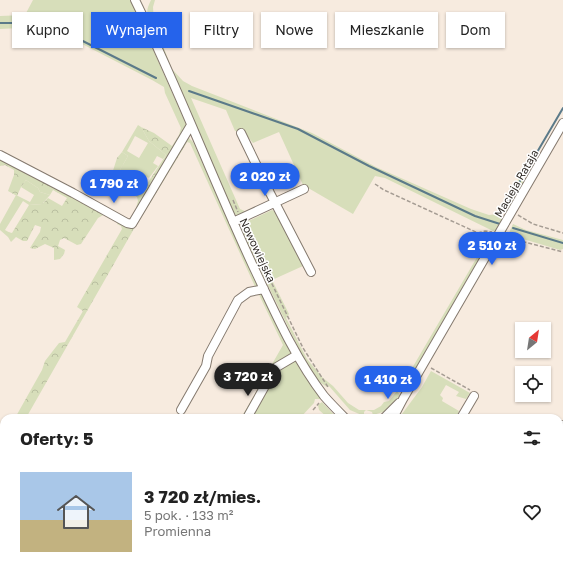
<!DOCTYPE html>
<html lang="pl">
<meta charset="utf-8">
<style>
body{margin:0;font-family:"Golos Text",sans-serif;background:#f6f6f6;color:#222;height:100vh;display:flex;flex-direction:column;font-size:15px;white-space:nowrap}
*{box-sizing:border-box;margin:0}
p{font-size:13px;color:#767676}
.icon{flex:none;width:22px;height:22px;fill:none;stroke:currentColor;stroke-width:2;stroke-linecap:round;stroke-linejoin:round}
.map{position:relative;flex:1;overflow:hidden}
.sheet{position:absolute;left:0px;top:414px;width:563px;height:156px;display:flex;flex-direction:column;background:#fff;border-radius:12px 12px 0 0;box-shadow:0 1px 3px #0004}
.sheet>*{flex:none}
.guide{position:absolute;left:12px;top:12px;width:539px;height:36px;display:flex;gap:8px}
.needle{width:26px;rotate:30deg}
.buttons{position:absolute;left:515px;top:322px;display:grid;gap:8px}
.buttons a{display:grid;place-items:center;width:36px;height:36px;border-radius:0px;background:#fff;box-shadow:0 1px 3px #0004;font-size:20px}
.price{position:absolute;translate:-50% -34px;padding:0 9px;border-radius:14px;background:#2563eb;color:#fff;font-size:13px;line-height:26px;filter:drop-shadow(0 1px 2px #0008)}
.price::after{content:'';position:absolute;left:50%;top:24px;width:12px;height:9px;margin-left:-6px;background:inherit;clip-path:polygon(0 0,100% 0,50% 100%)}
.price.selected{background:#222;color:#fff}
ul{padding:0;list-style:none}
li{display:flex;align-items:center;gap:12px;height:100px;padding:0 20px}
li+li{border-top:1px solid #e0e0e0}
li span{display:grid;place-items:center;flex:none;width:112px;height:80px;border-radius:0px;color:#555}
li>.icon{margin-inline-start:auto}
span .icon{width:48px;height:48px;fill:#fffc;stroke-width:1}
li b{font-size:17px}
h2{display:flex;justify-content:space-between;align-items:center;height:48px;padding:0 20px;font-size:17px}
.pill{padding:0 14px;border-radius:0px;background:#fff;box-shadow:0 1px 3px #0004;font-size:14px;line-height:36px}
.pill.selected{background:#2563eb;color:#fff}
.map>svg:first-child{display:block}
</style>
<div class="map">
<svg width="563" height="570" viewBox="0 0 563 570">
<defs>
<pattern id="forest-crowns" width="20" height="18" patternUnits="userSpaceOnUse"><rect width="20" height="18" fill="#d7deba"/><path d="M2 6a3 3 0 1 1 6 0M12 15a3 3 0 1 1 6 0" fill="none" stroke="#b9bfa0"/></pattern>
</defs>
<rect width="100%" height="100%" fill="#f7ebdf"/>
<path fill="#d7deba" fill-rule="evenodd" d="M33,0H131L186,124L185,130L181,137L179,135L181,128L165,93L164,87L152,80L55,30L40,27L0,29V16L25,15Z
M151,0H155L153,7L154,23L172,69L183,81L192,86L312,133L376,167L471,209L489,215L498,214L503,219L497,230L493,231L385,178L375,176L353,214L303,185L279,132L253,143L243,131H235L226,110L191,98L240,209L247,212L238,216L233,213L149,20C146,12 147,8 151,0Z
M138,125L141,127L149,141L166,155L163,159L157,156L153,163L158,166L149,178L138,172L132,181L145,187L140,192L117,179L116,177L128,156L122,152ZM135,136L148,143L139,158L127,151Z
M185,138H189L193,142L250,269L294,357L320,398V399H315L314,403L300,418H241L283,345L252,280L190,143L187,142L186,144L184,139Z
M519,178L524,182L509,210L505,212L501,209Z
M26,180L38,188L40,192L50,195L42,204L29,205L23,201L5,230L12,234L8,233V237L0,230V224L16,195L30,202L34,195L21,187Z
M272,210L278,213L303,266L272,280L289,314L286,318L307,359L323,378L333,386L348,403L359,410H374L381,406L384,402L389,401L397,391L400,395L385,413L383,412L373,415L372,412L366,410L364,412V416L350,410L329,386L327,387L318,381L299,349L240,228L242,224Z
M513,224L526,230L563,240V249L560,250L513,236L509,233Z
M487,234L490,236L492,239L407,385L404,388L401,387L483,247Z
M431,371L470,393L466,399L456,396L459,392L446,385L440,395L443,398L442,401L459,411L456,418H399L422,387Z"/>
<path fill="url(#forest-crowns)" d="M141,127L154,133L172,146L179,135L184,139L186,144L141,218L134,215L138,201L137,197L114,182L111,177L117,158L122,152L128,156L116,177L117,179L140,192L145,187L166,155L149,141Z
M0,157L105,214L98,218L81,244L77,245L64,238L60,240L58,246L65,250L64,254L60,259L54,260V248L45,244L35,249L30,248L40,232L41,227L35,225L27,241H23L16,237L11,242L8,237V232L12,233L29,205L42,204L48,198L62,206L67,198L53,190L50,195L40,192L38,188L26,180L21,187L17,196L8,191L14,175V170L5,165L0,166Z
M118,221L135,227L26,418H15L42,370L45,361L59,343L65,342L83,311L77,307L122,229L121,226L117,224Z
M322,402L323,403L337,418H328L319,410L318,405Z
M4,431V457L0,464V436Z"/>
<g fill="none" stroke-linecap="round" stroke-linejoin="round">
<path stroke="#5b7a89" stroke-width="2" d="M0,23H43L57,28L156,78
M189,91L298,129L369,166L475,216L500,224
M526,171L563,108
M504,208L520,181
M513,228L563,243
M0,547L4,551
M19,566L23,570
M298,570L300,566"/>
<g stroke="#84796e" stroke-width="10">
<path id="minor" d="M135,0C178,87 212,178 253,266C274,310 294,357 324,396C331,404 338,411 345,418
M241,133L270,193L311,272
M0,155L73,193L127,223L132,224L191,125
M233,222L304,189
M181,410L206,366L208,356L238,300L249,292L264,289
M247,418L275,368L297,355
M384,418L399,403
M393,418L403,399L563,123
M461,418L474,396
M559,432L563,425
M559,542L563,544
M304,570L306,566"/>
</g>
<path stroke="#a59c93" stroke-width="1.5" stroke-dasharray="4 2" stroke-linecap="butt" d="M375,184L384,190L478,233L485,231L492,232
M233,200L238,212
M518,215L533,224L563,233
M243,224L303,348L328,387
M505,237L563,252
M431,368L470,390
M313,410L319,403
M559,491L563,484
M559,524L563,526
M0,533L4,536
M35,566L40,570
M156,570L160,566
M515,570L517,566"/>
<use href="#minor" stroke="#fff" stroke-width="8"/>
</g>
<g text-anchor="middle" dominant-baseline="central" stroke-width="3" stroke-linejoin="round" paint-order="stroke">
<g font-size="11" fill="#302b26" stroke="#fff">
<text transform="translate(516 183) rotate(-60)">Macieja Rataja</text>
<text transform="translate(258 250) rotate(65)">Nowowiejska</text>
</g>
</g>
</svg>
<div class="buttons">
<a><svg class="needle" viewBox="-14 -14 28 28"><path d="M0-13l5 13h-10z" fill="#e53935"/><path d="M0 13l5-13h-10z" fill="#767676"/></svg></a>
<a><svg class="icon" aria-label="locate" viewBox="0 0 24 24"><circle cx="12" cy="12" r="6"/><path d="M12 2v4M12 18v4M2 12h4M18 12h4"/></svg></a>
</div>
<b class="price" style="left:265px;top:197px">2 020 zł</b>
<b class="price" style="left:114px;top:204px">1 790 zł</b>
<b class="price" style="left:492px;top:266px">2 510 zł</b>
<b class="price selected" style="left:248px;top:397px">3 720 zł</b>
<b class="price" style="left:388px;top:400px">1 410 zł</b>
<div class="guide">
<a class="pill">Kupno</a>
<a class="pill selected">Wynajem</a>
<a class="pill">Filtry</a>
<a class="pill">Nowe</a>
<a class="pill">Mieszkanie</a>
<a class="pill">Dom</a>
</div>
<section class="sheet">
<h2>Oferty: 5<svg class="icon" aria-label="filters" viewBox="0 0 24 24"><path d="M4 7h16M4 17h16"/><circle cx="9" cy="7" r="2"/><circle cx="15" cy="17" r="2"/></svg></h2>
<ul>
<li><span style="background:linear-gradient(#a9c7e8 60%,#c2b280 0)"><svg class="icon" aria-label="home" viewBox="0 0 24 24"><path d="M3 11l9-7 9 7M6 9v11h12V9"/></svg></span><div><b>3 720 zł/mies.</b><p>5 pok. · 133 m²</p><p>Promienna</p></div><svg class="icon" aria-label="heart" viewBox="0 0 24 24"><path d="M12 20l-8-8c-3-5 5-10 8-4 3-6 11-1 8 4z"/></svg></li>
</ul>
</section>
</div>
